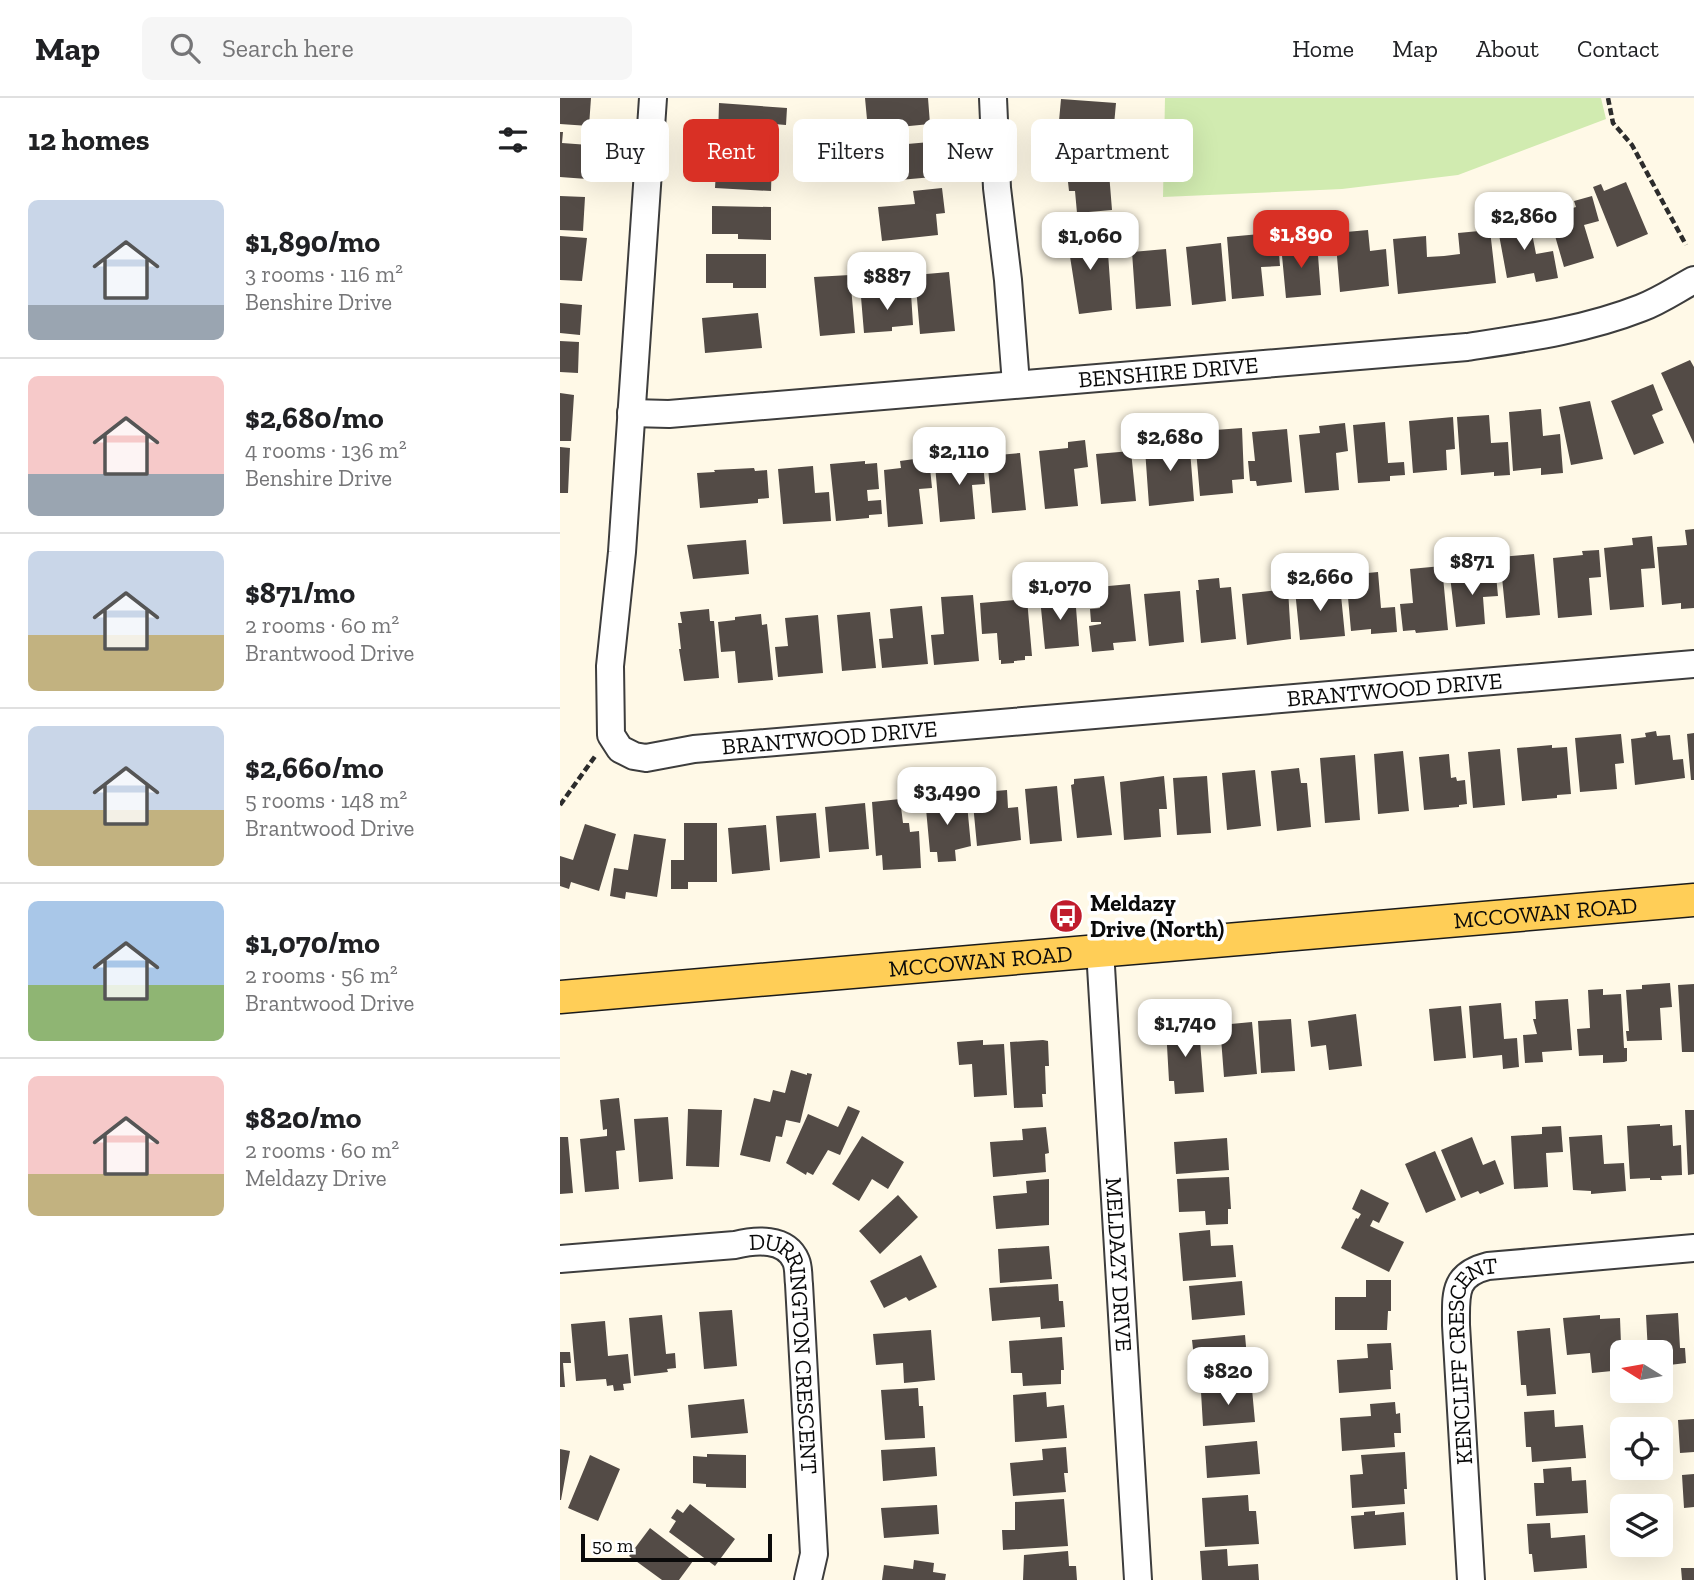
<!DOCTYPE html>
<meta charset="utf-8">
<style>
body{margin:0;font-family:"Zilla Slab",serif;background:#f6f6f6;color:#202124;height:100vh;display:flex;flex-direction:column;font-size:26px;white-space:nowrap}
*{box-sizing:border-box;margin:0}
p{font-size:23px;color:#757577}
.icon{flex:none;width:38px;height:38px;fill:none;stroke:currentColor;stroke-width:2;stroke-linecap:round;stroke-linejoin:round}
.map{position:relative;flex:1;overflow:hidden}
.panel{display:flex;flex-direction:column;background:#fff;width:560px}
.panel>*{flex:none}
.top-card{position:absolute;left:21px;top:21px;width:665px;height:63px;display:flex;gap:14px}
.needle{width:46px;rotate:281deg}
.fabs{position:absolute;left:1050px;top:1242px;display:grid;gap:14px}
.fabs a{display:grid;place-items:center;width:63px;height:63px;border-radius:10px;background:#fff;box-shadow:0 7px 28px #0002;font-size:35px}
.scale{position:absolute;left:21px;bottom:18px;width:191px;box-sizing:border-box;padding-left:7px;border:4px solid #0a0a0a;border-top:0;font-size:19px;line-height:24px;white-space:nowrap;color:#0a0a0a;-webkit-text-stroke:5px #fff;paint-order:stroke}
.price{position:absolute;translate:-50% -60px;padding:0 16px;border-radius:14px;background:#fff;color:#222;font-size:23px;line-height:46px;filter:drop-shadow(0 2px 4px #0008)}
.price::after{content:'';position:absolute;left:50%;top:42px;width:21px;height:16px;margin-left:-10px;background:inherit;clip-path:polygon(0 0,100% 0,50% 100%)}
.price.on{background:#d93025;color:#fff}
ul{padding:0;list-style:none}
li{display:flex;align-items:center;gap:21px;height:175px;padding:0 28px}
li+li{border-top:2px solid #e0e0e0}
li span{display:grid;place-items:center;flex:none;width:196px;height:140px;border-radius:10px;color:#555}
li>.icon{margin-inline-start:auto}
span .icon{width:84px;height:84px;fill:#fffc;stroke-width:1}
li b{font-size:30px}
h2{display:flex;justify-content:space-between;align-items:center;height:84px;padding:0 28px;font-size:30px}
.chip{padding:0 24px;border-radius:10px;background:#fff;box-shadow:0 7px 28px #0002;font-size:24px;line-height:63px}
.chip.on{background:#d93025;color:#fff}
header{display:flex;align-items:center;gap:42px;box-sizing:border-box;height:98px;padding:0 35px;background:#fff;border-bottom:2px solid #e0e0e0}
header strong{font-size:33px}
nav{display:flex;gap:38px;margin-inline-start:auto;font-size:24px}
.search{width:490px;height:63px;background:#f6f6f6;display:flex;align-items:center;gap:18px;box-sizing:border-box;padding:0 24px;border-radius:10px;color:#757577;font-size:26px}
main{display:flex;flex:1;min-height:0}
.map>svg:first-child{display:block}
</style>
<header>
<strong>Map</strong>
<div class="search"><svg class="icon" aria-label="search" viewBox="0 0 24 24"><circle cx="10" cy="10" r="6"/><path d="M15 15l6 6"/></svg>Search here</div>
<nav><a>Home</a><a>Map</a><a>About</a><a>Contact</a></nav>
</header>
<main>
<section class="panel">
<h2>12 homes<svg class="icon" aria-label="filters" viewBox="0 0 24 24"><path d="M4 7h16M4 17h16"/><circle cx="9" cy="7" r="2"/><circle cx="15" cy="17" r="2"/></svg></h2>
<ul>
<li><span style="background:linear-gradient(#c9d6e8 75%,#9aa5b1 0)"><svg class="icon" aria-label="home" viewBox="0 0 24 24"><path d="M3 11l9-7 9 7M6 9v11h12V9"/></svg></span><div><b>$1,890/mo</b><p>3 rooms · 116 m²</p><p>Benshire Drive</p></div></li>
<li><span style="background:linear-gradient(#f6c9c9 70%,#9aa5b1 0)"><svg class="icon" aria-label="home" viewBox="0 0 24 24"><path d="M3 11l9-7 9 7M6 9v11h12V9"/></svg></span><div><b>$2,680/mo</b><p>4 rooms · 136 m²</p><p>Benshire Drive</p></div></li>
<li><span style="background:linear-gradient(#c9d6e8 60%,#c2b280 0)"><svg class="icon" aria-label="home" viewBox="0 0 24 24"><path d="M3 11l9-7 9 7M6 9v11h12V9"/></svg></span><div><b>$871/mo</b><p>2 rooms · 60 m²</p><p>Brantwood Drive</p></div></li>
<li><span style="background:linear-gradient(#c9d6e8 60%,#c2b280 0)"><svg class="icon" aria-label="home" viewBox="0 0 24 24"><path d="M3 11l9-7 9 7M6 9v11h12V9"/></svg></span><div><b>$2,660/mo</b><p>5 rooms · 148 m²</p><p>Brantwood Drive</p></div></li>
<li><span style="background:linear-gradient(#a9c7e8 60%,#8fb573 0)"><svg class="icon" aria-label="home" viewBox="0 0 24 24"><path d="M3 11l9-7 9 7M6 9v11h12V9"/></svg></span><div><b>$1,070/mo</b><p>2 rooms · 56 m²</p><p>Brantwood Drive</p></div></li>
<li><span style="background:linear-gradient(#f6c9c9 70%,#c2b280 0)"><svg class="icon" aria-label="home" viewBox="0 0 24 24"><path d="M3 11l9-7 9 7M6 9v11h12V9"/></svg></span><div><b>$820/mo</b><p>2 rooms · 60 m²</p><p>Meldazy Drive</p></div></li>
</ul>
</section>
<div class="map">
<svg width="1134" height="1482" viewBox="0 0 1134 1482">
<rect width="100%" height="100%" fill="#fff9e7"/>
<path fill="#d1ebb0" d="M605,0H1041L1046,21L898,77L782,91L603,99Z"/>
<path fill="#534b46" d="M0,0H31L29,28L0,26Z
M305,0H368L370,26L308,32Z
M501,1L556,5L553,38L544,37L543,52L512,49L513,35L498,34Z
M159,5L227,10L226,27L214,26V42L158,40Z
M0,34H3L2,45L29,47L27,81L0,79Z
M370,44L373,79L317,84L313,49Z
M157,56L212,59L211,93L155,90Z
M548,62L552,112L517,115L515,93H509L506,66Z
M1066,84L1088,136L1057,149L1033,89L1041,86L1044,93Z
M382,90L385,115L376,116L378,137L322,143L318,109L355,106L353,93Z
M0,98L25,99L23,133L0,132Z
M1032,98L1039,123L1024,127L1034,160L1004,169L989,117L1016,109L1014,103Z
M152,108L211,109V142L178,141V136H152Z
M969,120L976,156L993,153L998,180L976,184L974,175L947,180L937,126Z
M717,128L720,168L701,169L704,198L672,201L667,139L700,136L699,130Z
M536,130L539,156L548,155L552,212L519,216L506,133Z
M808,132L810,153L826,151L829,188L780,194L775,135Z
M930,132L936,185L838,196L833,141L866,138L867,159L884,158L900,156L898,135Z
M0,138L27,140L22,183L0,182Z
M757,144L761,197L726,200L721,147Z
M661,145L666,203L632,207L626,149Z
M606,151L611,208L576,211L572,154Z
M146,156H206V190H173V185H146Z
M389,174L395,233L360,236L355,177Z
M290,177L295,235L260,238L254,179Z
M351,195L353,227L332,229V233L304,235L301,199Z
M0,205L22,207L20,237L0,235Z
M198,215L202,250L145,255L142,220Z
M0,243L19,244L18,275L0,274Z
M1130,262L1134,269V346L1101,275Z
M1093,286L1103,312L1092,317L1104,345L1074,357L1051,303Z
M0,295L14,297L11,343H0Z
M1030,303L1043,361L1011,367L999,309Z
M981,311L983,338L1000,336L1003,375L981,377V370L953,373L949,314Z
M929,317L931,345L948,344L950,377L934,378V374L901,377L897,319Z
M893,319L895,351L886,352L887,372L853,375L849,323Z
M825,324L828,365L844,364L845,377L830,378V383L798,385L793,327Z
M785,325L788,353L776,355L779,392L745,395L739,337L760,335L759,328Z
M682,330L684,381L672,382L673,395L640,398L635,340L655,338V332Z
M727,331L732,384L697,388L696,383H690L688,363H695L692,334Z
M629,339L634,403L589,408L585,351L602,349L601,341Z
M525,342L528,369L514,371L518,408L485,411L479,353L508,350V344Z
M0,349L10,350L8,395H0Z
M571,353L576,403L541,406L536,356Z
M422,355L425,386L412,387L415,421L380,424L375,367L403,364V356Z
M460,355L466,412L432,415L427,358Z
M369,359L372,390L359,391L363,426L328,429L324,372L341,370L340,363Z
M305,363V366L317,365L319,391L307,392L308,403L321,402L322,416L309,417V420L276,423L270,366Z
M253,368L255,395L269,394L271,423L223,426L218,371Z
M194,370L195,373L207,372L209,400L198,401V405L140,410L137,375L155,374L154,372Z
M1134,431V510L1121,511V505L1102,507L1097,449L1127,447L1125,432Z
M1092,438L1095,470L1081,471L1084,509L1050,512L1044,450L1073,447L1072,440Z
M186,442L189,476L133,481L127,447Z
M1039,452L1041,479L1029,480L1032,517L998,520L993,460L1023,457L1022,453Z
M974,456L980,517L946,520L940,459Z
M882,468L888,532L856,535L855,532L843,533L840,506L853,505L850,471Z
M818,474L821,510L835,509L837,534L811,536V531L791,533L786,477Z
M917,475V478L936,477L938,498L923,499L925,526L896,529L890,478Z
M659,480L660,490L671,489L676,541L641,545L636,492H639L638,482Z
M570,486L576,543L553,545L554,552L532,554L529,528L541,526V524H531L530,511L540,510L538,489Z
M780,487L785,538L740,542L735,492Z
M728,491L731,541L687,547L682,496Z
M620,493L624,544L589,548L584,496Z
M413,497L419,563L374,567L371,537L384,536L381,499Z
M515,497L519,548L485,551L480,500Z
M467,501L472,558H465V562L454,563V565L441,566V562H439L437,535L422,536L420,505Z
M362,508L368,566L322,570L319,541L333,540L330,511Z
M149,511L150,523H154L159,580L124,583L119,551H121L118,525H122L120,514Z
M310,514L316,570L282,573L277,517Z
M201,516L202,527L207,526L213,582L178,585L175,553L161,554L158,524L175,522V519Z
M258,517L263,575L218,579L215,549L228,548L225,520Z
M1096,633L1097,638L1110,637L1113,662L1123,661L1125,680L1075,687L1071,641L1086,639L1085,635Z
M1134,635V682H1131L1127,636Z
M1061,636L1064,665L1055,666L1057,691L1020,694L1015,640Z
M992,647V650L1007,649L1011,696L997,697V700L962,703L957,650Z
M940,651L945,707L913,710L908,654Z
M843,653L849,713L818,716L814,656Z
M889,656L891,680L896,679L897,683L905,682L907,706L899,707V709L864,712L859,659Z
M795,657L800,722L765,725L760,660Z
M739,670L741,685H747L751,729L717,733L711,673Z
M695,672L701,728L667,732L662,675Z
M544,678L552,737L517,740L511,687L514,686V681Z
M604,678L607,711H599L601,739L564,742L560,684Z
M647,678L651,735L617,737L613,680Z
M497,688L502,743L470,746L465,691Z
M447,692L448,710L458,709L461,742L417,748L412,695Z
M397,697L398,706H407L411,748L395,752L396,763L378,764L377,754H370L365,700Z
M340,701L343,725H349L350,734L359,733L361,770L323,772L322,757L316,758L312,704Z
M305,705L309,751L269,754L265,709Z
M256,715L260,760L220,764L216,718Z
M124,725H157V784H128V791H111V762H124Z
M25,726L56,736L39,793L11,784L9,791L0,788V758L13,762Z
M206,727L210,772L172,776L168,730Z
M74,736L106,741L97,799L66,794L65,801L50,798L54,770L68,772Z
M1110,885L1112,909L1100,910L1102,942L1067,943L1066,933H1069L1066,892L1082,891V887Z
M1134,886V954H1122L1118,887Z
M1043,891V897L1061,896L1064,950H1067V963L1064,964L1043,965V957L1019,958L1017,931L1030,930L1028,892Z
M1008,901L1012,952L982,954L983,964L965,965L963,937L977,936L973,921H976L975,903Z
M941,905L944,941L957,940L959,969L943,971L942,957L913,960L909,908Z
M901,908L906,960L874,963L869,911Z
M796,916L802,968L769,972L766,947L751,949L748,923Z
M731,921L735,973L701,975L698,923Z
M692,924L697,976L664,979L660,927Z
M636,928L639,930L644,994L615,996L614,983H609L606,930Z
M423,942V947L444,946L447,997L414,999L412,966L399,967L397,944Z
M483,942L488,943L489,968H485L486,996H482L483,1009L454,1010L450,944Z
M231,972L247,977V975L252,976L240,1025L226,1022L222,1039L216,1038L210,1064L180,1057L194,1000L210,1004L213,992L225,995Z
M59,1000L65,1052L56,1053L59,1091L25,1094L20,1041L47,1038V1031L43,1032L40,1002Z
M288,1008L300,1013L280,1057L268,1052L253,1077L247,1074L246,1077L226,1065L248,1016L278,1029Z
M128,1011L162,1012L159,1069L126,1068Z
M1125,1012H1134V1076L1128,1077Z
M108,1019L113,1081L79,1084L74,1021Z
M1100,1026V1028L1112,1027L1113,1048L1121,1047L1122,1077L1101,1078L1102,1082H1090V1080L1070,1081L1067,1028Z
M1001,1028L1003,1054L986,1055L988,1089L954,1091L951,1038L982,1036V1029Z
M486,1029L489,1055L485,1056L486,1074L433,1079L430,1044L463,1042L462,1031Z
M1042,1037L1044,1066L1064,1065L1066,1093L1031,1096V1093L1013,1092L1009,1039Z
M302,1038L344,1064L328,1091L312,1081L299,1103L272,1086Z
M0,1039H8L13,1095L0,1096Z
M912,1039L923,1067L935,1062L944,1086L920,1096L918,1093L901,1100L881,1052Z
M667,1040L669,1072L616,1076L614,1044Z
M875,1053L896,1102L866,1115L845,1066Z
M669,1079L671,1111H668V1126L646,1127L645,1113L619,1114L617,1081Z
M489,1081V1127L436,1131L433,1098L467,1095L466,1083Z
M801,1091L829,1105L819,1125L813,1122L810,1128L844,1144L829,1174L781,1150L796,1120L798,1121L801,1116L792,1111Z
M338,1097L358,1119L320,1156L299,1133Z
M650,1132L651,1148L673,1147L676,1179L623,1183L619,1135Z
M489,1148L492,1181L440,1185L438,1151Z
M361,1157L377,1189L349,1203L346,1199L324,1210L310,1183Z
M806,1182H831V1213H828L827,1232H775V1199H806Z
M682,1183L685,1217L632,1222L629,1188Z
M498,1186L499,1203H503L505,1229L481,1231L480,1219L432,1223L429,1190Z
M172,1212L177,1268L144,1271L139,1214Z
M1118,1215L1120,1250H1125L1126,1265L1101,1268V1255H1088L1086,1217Z
M102,1217L106,1256L115,1255L116,1270L107,1271L108,1274L74,1278L69,1220Z
M1040,1217V1221L1060,1220L1062,1272L1032,1275L1030,1255L1007,1257L1003,1220Z
M45,1223L48,1258L68,1256L71,1285L63,1286L64,1292L54,1293L53,1287L47,1288L46,1281L16,1283L11,1226Z
M990,1230L996,1296L967,1298L966,1287H961L957,1233Z
M371,1232L375,1282L344,1285L343,1265L316,1267L313,1236Z
M685,1237L688,1271L655,1274L656,1285L631,1287L629,1260H634L632,1242Z
M502,1239L504,1272H501V1286L463,1288L462,1275H451L449,1243Z
M831,1245L833,1272H830L831,1291L779,1295L777,1262L808,1260L807,1246Z
M0,1254H10L11,1265H3L5,1289H0Z
M358,1290L359,1308H363L365,1340L325,1342L321,1292Z
M692,1291L695,1324L643,1328L641,1294Z
M486,1294L487,1309L504,1307L507,1340L455,1344L453,1297Z
M184,1301L188,1335L131,1340L128,1307Z
M835,1304L836,1316L840,1315L841,1335H834L835,1349L782,1353L780,1320L811,1318L810,1306Z
M994,1312L995,1329L1023,1327L1026,1360L972,1364L971,1349H966L964,1314Z
M1134,1321V1354L1120,1355L1118,1322Z
M697,1343L700,1376L647,1380L645,1348Z
M375,1349L377,1378L323,1383L321,1352Z
M506,1349L508,1375H504L506,1394L453,1398L450,1365L483,1362L482,1351Z
M0,1351L10,1353L1,1402H0Z
M845,1354L847,1391H844L845,1406L792,1410L790,1377L803,1376L801,1357Z
M147,1356L186,1357V1390L146,1389V1386L133,1385V1358L147,1359Z
M30,1357L60,1371L38,1423L8,1410Z
M1011,1369L1012,1383L1026,1382L1028,1415L976,1418L974,1385H984L983,1371Z
M1134,1376V1409L1124,1410L1122,1377Z
M688,1397L689,1413H696L699,1446L645,1449L642,1400Z
M504,1401L508,1448L443,1452L442,1432H455V1404Z
M130,1406L175,1441L155,1468L109,1434L116,1423L111,1420L117,1411L123,1415Z
M377,1407L379,1436L324,1440L321,1410Z
M815,1413V1417L844,1414L846,1447L794,1451L791,1418L804,1417V1414Z
M990,1425L991,1440L1025,1437L1027,1470L974,1474L972,1456H969L967,1426Z
M90,1430L133,1463L119,1482H102L69,1458Z
M667,1451L668,1468L698,1466L699,1482H642L640,1453Z
M508,1453L509,1468H516L517,1482H463L464,1457Z
M354,1462L374,1465L373,1474L386,1476L385,1482H322L324,1467L353,1471Z
M1121,1470H1134V1482H1122Z"/>
<g fill="none" stroke-linecap="round" stroke-linejoin="round">
<g stroke="#3d3d3d" stroke-width="30">
<g id="minor">
<path id="s1" d="M93,0L62,454L50,568L51,637L60,651L74,658L86,660L134,651L1134,566"/>
<path d="M433,0L437,90L448,182L456,286"/>
<path id="s2" d="M71,315L109,316L907,249C966,240 1025,232 1081,210C1100,203 1117,191 1134,182"/>
<path id="s3" d="M540,852L578,1482"/>
<path id="s4" d="M0,1161L175,1147C195,1142 226,1139 236,1163C239,1170 238,1179 239,1186L254,1456L248,1482"/>
<path id="s5" d="M911,1482L896,1227C896,1196 893,1177 928,1168L1134,1150"/>
</g>
</g>
<g stroke="#1b1b1b" stroke-width="35">
<g id="major">
<path id="s6" d="M0,899L1134,802"/>
</g>
</g>
<path stroke="#2c2c2c" stroke-width="4.5" stroke-dasharray="7 3.5" stroke-linecap="butt" d="M1048,0L1053,25L1072,47L1126,147
M0,707L36,657"/>
<use href="#minor" stroke="#fff" stroke-width="26"/>
<use href="#major" stroke="#ffce57" stroke-width="32"/>
</g>
<defs>
<g id="bus-disc" transform="scale(1.75)"><circle r="9.5" fill="#c01c2c" stroke="#fff"/><path d="M-5-6H5V4H4V6H2V4H-2V6H-4V4H-5ZM-3.5-4V0h7V-4ZM-3.5 1.2v1.5H-2V1.2ZM2 1.2v1.5H3.5V1.2Z" fill="#fff"/></g>
</defs>
<g fill-rule="evenodd">
<use href="#bus-disc" x="506" y="818"/>
</g>
<g text-anchor="middle" dominant-baseline="central" stroke-width="7" stroke-linejoin="round" paint-order="stroke">
<g font-size="23" fill="#0a0a0a" stroke="#fff">
<text stroke="none"><textPath href="#s2" startOffset="539">BENSHIRE DRIVE</textPath></text>
<text stroke="none"><textPath href="#s1" startOffset="1435">BRANTWOOD DRIVE</textPath></text>
<text stroke="none"><textPath href="#s1" startOffset="868">BRANTWOOD DRIVE</textPath></text>
<text stroke="none"><textPath href="#s6" startOffset="989">MCCOWAN ROAD</textPath></text>
<text stroke="none"><textPath href="#s6" startOffset="422">MCCOWAN ROAD</textPath></text>
<text stroke="none"><textPath href="#s3" startOffset="315">MELDAZY DRIVE</textPath></text>
<text stroke="none"><textPath href="#s4" startOffset="324">DURRINGTON CRESCENT</textPath></text>
<text stroke="none"><textPath href="#s5" startOffset="228">KENCLIFF CRESCENT</textPath></text>
</g>
<g font-size="23" font-weight="bold" fill="#0a0a0a" stroke="#fff" text-anchor="start">
<text x="530" y="805">Meldazy<tspan x="530" dy="26">Drive (North)</tspan></text>
</g>
</g>
</svg>
<div class="fabs">
<a><svg class="needle" viewBox="-14 -14 28 28"><path d="M0-13l5 13h-10z" fill="#e53935"/><path d="M0 13l5-13h-10z" fill="#757577"/></svg></a>
<a><svg class="icon" aria-label="locate" viewBox="0 0 24 24"><circle cx="12" cy="12" r="6"/><path d="M12 2v4M12 18v4M2 12h4M18 12h4"/></svg></a>
<a><svg class="icon" aria-label="layers" viewBox="0 0 24 24"><path d="M12 4l9 5-9 5-9-5zM3 14l9 5 9-5"/></svg></a>
</div>
<div class="scale">50 m</div>
<b class="price" style="left:964px;top:154px">$2,860</b>
<b class="price on" style="left:741px;top:172px">$1,890</b>
<b class="price" style="left:530px;top:174px">$1,060</b>
<b class="price" style="left:327px;top:214px">$887</b>
<b class="price" style="left:610px;top:375px">$2,680</b>
<b class="price" style="left:399px;top:389px">$2,110</b>
<b class="price" style="left:912px;top:499px">$871</b>
<b class="price" style="left:760px;top:515px">$2,660</b>
<b class="price" style="left:500px;top:524px">$1,070</b>
<b class="price" style="left:387px;top:729px">$3,490</b>
<b class="price" style="left:625px;top:961px">$1,740</b>
<b class="price" style="left:668px;top:1309px">$820</b>
<div class="top-card">
<a class="chip">Buy</a>
<a class="chip on">Rent</a>
<a class="chip">Filters</a>
<a class="chip">New</a>
<a class="chip">Apartment</a>
</div>
</div>
</main>
